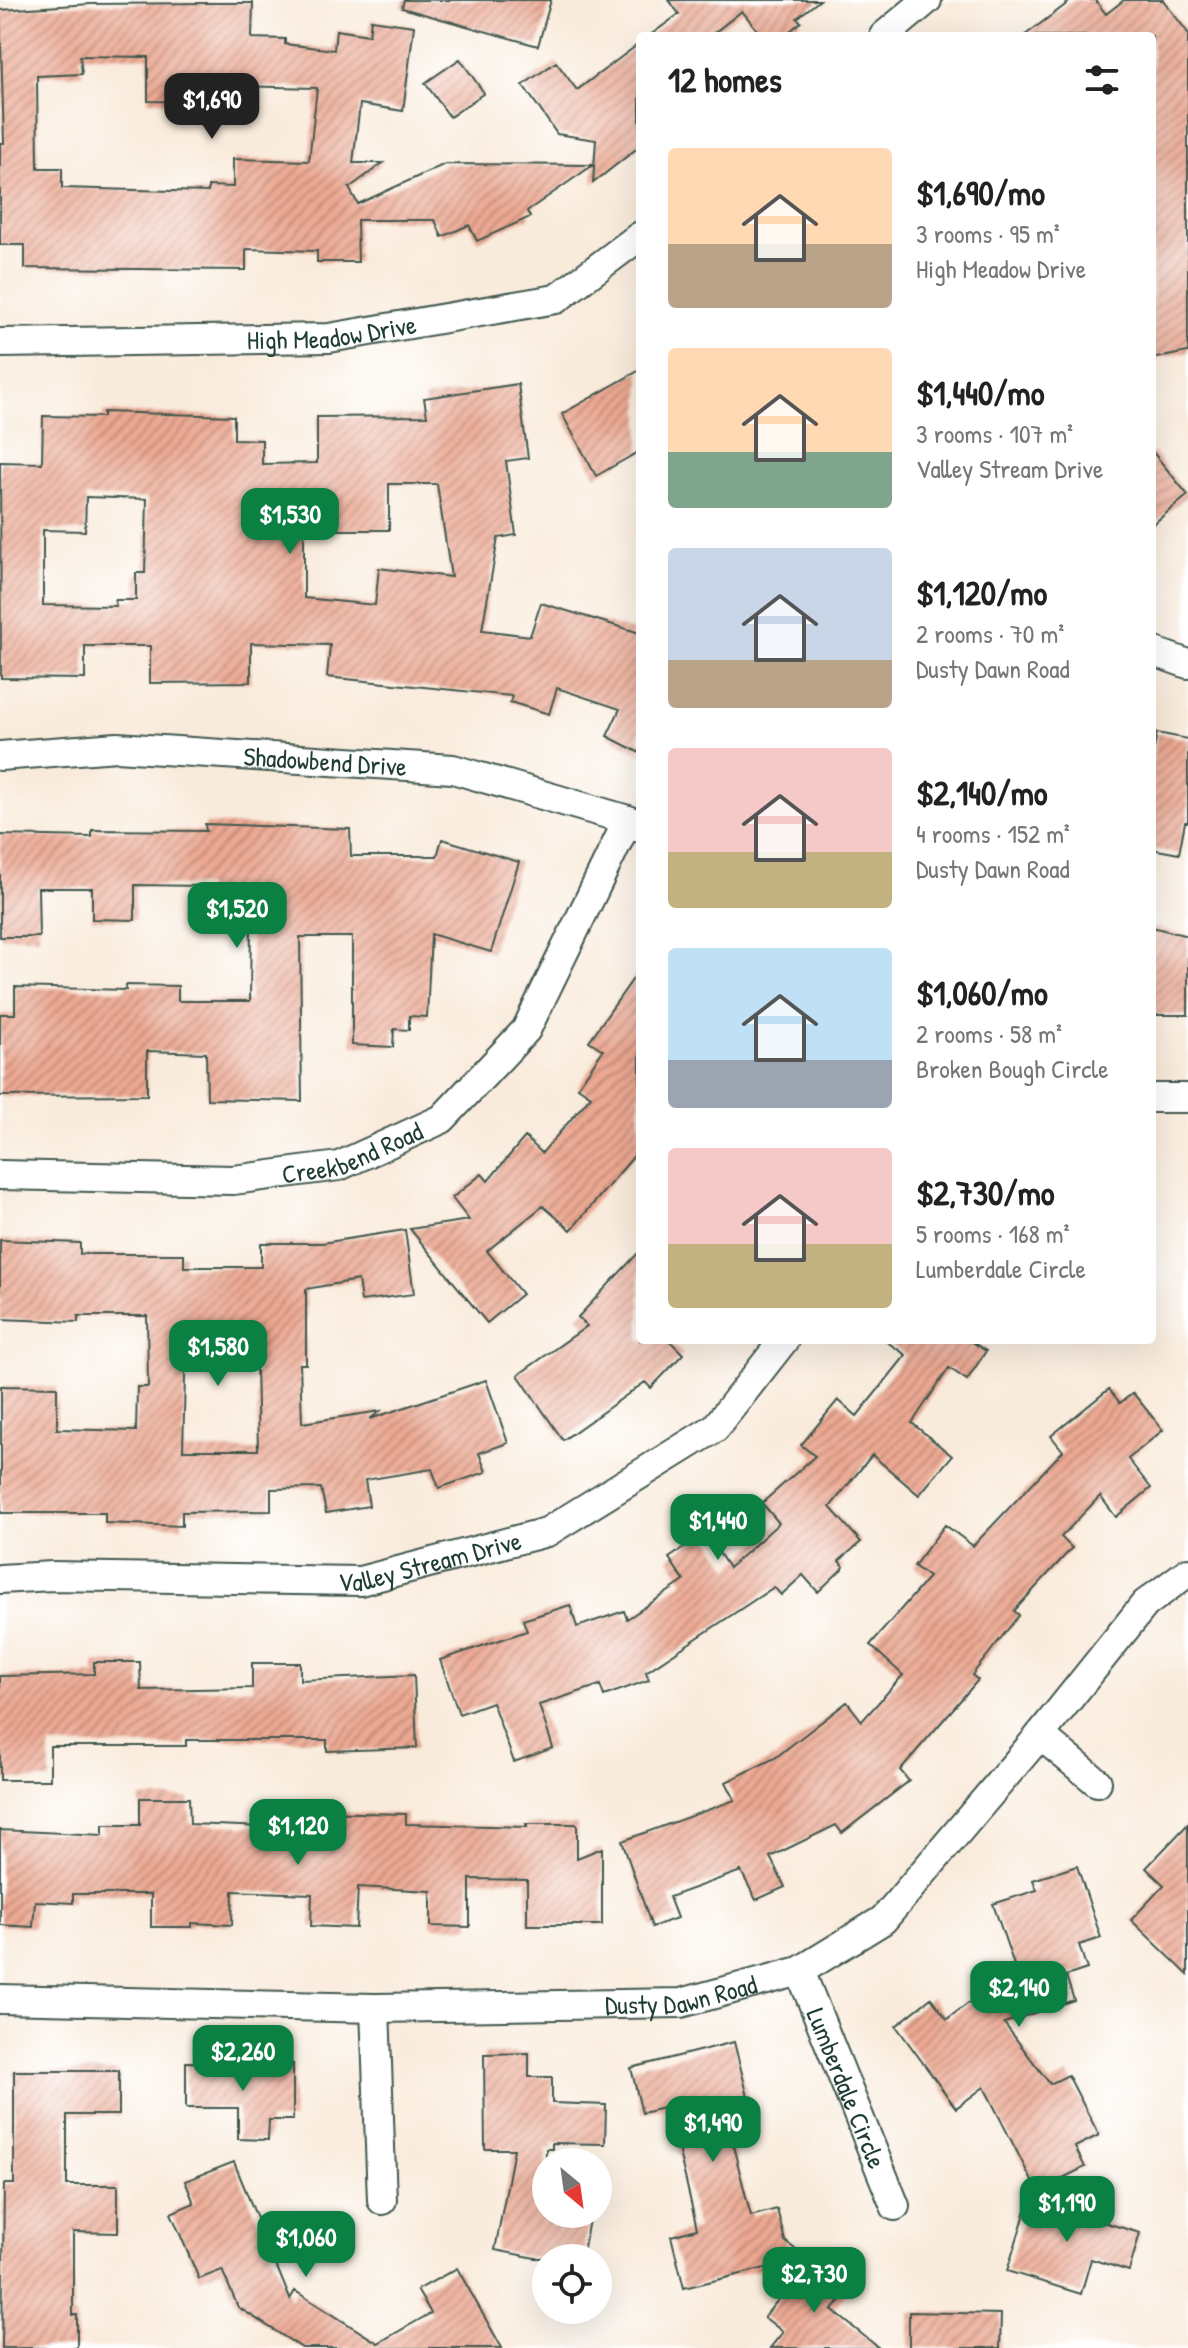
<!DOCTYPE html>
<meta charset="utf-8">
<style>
body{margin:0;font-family:"Patrick Hand",sans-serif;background:#f6f6f6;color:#222;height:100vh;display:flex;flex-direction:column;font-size:30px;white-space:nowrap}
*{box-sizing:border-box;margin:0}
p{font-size:26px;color:#767676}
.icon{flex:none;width:44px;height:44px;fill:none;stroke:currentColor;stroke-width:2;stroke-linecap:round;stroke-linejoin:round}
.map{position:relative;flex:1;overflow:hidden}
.panel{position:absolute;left:636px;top:32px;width:520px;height:1312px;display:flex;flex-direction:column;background:#fff;border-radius:8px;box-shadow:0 8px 32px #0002}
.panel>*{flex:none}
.needle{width:52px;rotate:151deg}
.fabs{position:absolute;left:532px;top:2148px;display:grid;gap:16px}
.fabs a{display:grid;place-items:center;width:80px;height:80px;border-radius:50%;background:#fff;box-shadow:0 8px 32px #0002;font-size:40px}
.price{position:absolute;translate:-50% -68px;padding:0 18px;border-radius:16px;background:#0b8043;color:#fff;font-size:26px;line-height:52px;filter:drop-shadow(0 2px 4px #0008)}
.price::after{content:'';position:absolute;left:50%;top:48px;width:24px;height:18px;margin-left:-12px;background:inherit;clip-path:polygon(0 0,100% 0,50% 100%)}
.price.active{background:#222;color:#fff}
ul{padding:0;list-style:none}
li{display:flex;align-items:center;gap:24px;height:200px;padding:0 32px}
li span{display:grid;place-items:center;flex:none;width:224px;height:160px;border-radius:8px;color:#555}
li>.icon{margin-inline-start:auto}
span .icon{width:96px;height:96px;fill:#fffc;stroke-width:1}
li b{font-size:34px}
h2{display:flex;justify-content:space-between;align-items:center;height:96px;padding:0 32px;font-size:34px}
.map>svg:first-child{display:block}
</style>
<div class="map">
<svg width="1188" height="2348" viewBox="0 0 1188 2348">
<defs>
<pattern id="building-hatch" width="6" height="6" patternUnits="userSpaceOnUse" patternTransform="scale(2)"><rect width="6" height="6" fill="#eca892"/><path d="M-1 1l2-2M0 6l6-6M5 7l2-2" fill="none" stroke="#bf8a78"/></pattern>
</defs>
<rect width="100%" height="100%" fill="#fff"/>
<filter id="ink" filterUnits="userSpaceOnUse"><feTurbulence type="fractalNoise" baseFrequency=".0125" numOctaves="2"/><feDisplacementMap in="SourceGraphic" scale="16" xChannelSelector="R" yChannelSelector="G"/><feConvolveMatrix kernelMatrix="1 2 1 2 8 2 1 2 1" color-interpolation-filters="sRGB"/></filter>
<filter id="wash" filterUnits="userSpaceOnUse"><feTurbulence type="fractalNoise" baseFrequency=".006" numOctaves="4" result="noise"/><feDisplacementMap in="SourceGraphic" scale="32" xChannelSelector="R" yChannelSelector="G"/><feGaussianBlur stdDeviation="1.8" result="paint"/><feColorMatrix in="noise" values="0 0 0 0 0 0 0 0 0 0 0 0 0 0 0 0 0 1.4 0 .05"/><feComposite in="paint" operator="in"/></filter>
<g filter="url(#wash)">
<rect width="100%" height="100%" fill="#f9ebdb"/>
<g id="blocks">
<path fill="url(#building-hatch)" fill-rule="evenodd" d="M404,0H551L538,46L402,8Z
M669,0H820L797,18L801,22L784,36H762L742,11L710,36H649L679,14Z
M1072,0H1095L1106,14L1124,0H1163L1188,33V352L1152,359V36H1024Z
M210,3H253L252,38L285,39V44L334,50L336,30L369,35L371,20L414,26L403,111L360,104L353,163H383L349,188L358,204L445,164L593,165L527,211L530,217L477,241L469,225L442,237L435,220H357L358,262H317V251L246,249V270L25,268V245H0V143H4L0,10L91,4ZM80,56L148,57V101L198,102V85L317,88L309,161L233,159V187L208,186V192L62,188V168H38L37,76L82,74Z
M640,43V146L593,183L596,140L557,134L523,85L556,62L577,90Z
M460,59L484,93L450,117L425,83Z
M640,370V451L596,476L562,414Z
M518,384L528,458L506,461L516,535L498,538L482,630L530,636L541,603L640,633V753L607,736L620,709L557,688L549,714L510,702L512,696L327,677L330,645L251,643V682L150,683V646H85V679L1,678L0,462L42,463L43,416L103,417V412L234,416V439L262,440V464L317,463V417L427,416L424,398ZM389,484H437L451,577L379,568L375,605L304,598V530H389ZM86,497L147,499L145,573H136V600H115L116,606L43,605V530L85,531Z
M1152,451L1188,495L1152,525Z
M1157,733L1188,739V822H1185L1179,854L1152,849V759Z
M205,824L350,829L351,856H437L442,839L519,862L491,952L431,934L427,1017L409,1016V1030L394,1029L393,1047L352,1045V937H300L302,1101L207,1099L206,1053L147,1051V1095L0,1096V1014H15V987L126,990V985L178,986V1001H250L251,920H229V903H206V886L135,885V920L92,919V888H38L39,937H0V835L92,837V830L206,831Z
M1152,927L1188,936V1015H1152Z
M640,969V1149L571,1230L543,1206L487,1251L522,1294L487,1323L410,1229L469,1220L452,1198L482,1174L488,1181L525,1137L542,1153L591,1096L578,1087L603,1050L589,1041Z
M405,1230L414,1294L361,1301L358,1280L306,1289V1364H300L302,1423L380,1411L370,1419L486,1380L508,1443L479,1453L486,1472L439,1488L432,1469L365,1480L369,1506L326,1513L321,1488L271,1489V1511L182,1512V1526L105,1523V1513H1V1386L57,1387V1429L136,1431L137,1387H148L147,1316H78V1322L0,1319V1240L80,1243V1254H184V1267H261V1243H322ZM186,1340H239V1364H256L258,1450H183Z
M640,1251V1340H669L683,1354L651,1388L645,1382L563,1440L518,1375L587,1326L578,1317Z
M884,1340H969L986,1351L967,1380L949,1368L912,1423L952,1456L919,1495L872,1455L830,1507L861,1542L839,1561L844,1567L818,1592L803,1575L781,1595L774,1587L646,1672L649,1680L604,1696L600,1685L539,1705L553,1748L514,1762L492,1702L459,1714L440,1660L527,1631L523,1620L570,1605L577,1627L624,1611L627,1619L684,1581L669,1558L706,1533L729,1568L779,1523L762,1503L815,1456L801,1445L838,1400L857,1416L906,1355Z
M1109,1389L1120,1403L1133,1393L1163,1430L1128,1459L1151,1488L1116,1517L1100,1496L1061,1537L1072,1548L1014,1611L1019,1615L972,1675L978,1680L900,1770L909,1781L842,1833L836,1825L770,1857L785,1887L756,1900L741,1871L669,1897L677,1918L652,1927L622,1841L735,1800L726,1782L775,1758L847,1702L862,1721L903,1675L870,1645L929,1577L914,1566L945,1525L973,1546L1063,1451L1051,1436Z
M94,1662H140L141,1690L252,1688V1663H300V1680L414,1675L417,1748L327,1751V1740H186V1746H50V1780H0V1676L94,1674Z
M140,1798H189L190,1824L315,1829V1812L406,1814V1824L527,1827L526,1824H577V1858L602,1848V1925H527V1880L470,1879V1927L431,1926V1891L358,1887L356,1928L311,1926L312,1894L233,1891L232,1925L192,1923V1927H151V1894H73V1903L35,1901L33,1927L0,1925V1830L103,1835V1825H140Z
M1188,1824V1975L1131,1920L1164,1885L1146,1868Z
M1077,1866L1101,1938L1079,1945L1087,1969L1066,1976L1074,2000L1004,2023L1050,2084L1068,2075L1099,2135L1075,2147L1085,2167L1037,2191L984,2087L956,2108L896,2026L931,1998L947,2019L1015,1968L993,1904L1037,1890L1033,1880Z
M734,2042L757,2132L731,2138L751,2216L777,2209L785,2241L806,2258L684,2288L671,2236L697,2229L685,2177L668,2107L642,2113L631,2068Z
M529,2053V2077H552V2103L606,2105L605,2144L552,2143V2149H546V2214H590L582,2258H535L495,2250L514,2149H485L484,2054Z
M186,2062L293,2064V2120H269L268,2140L238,2139V2108H186Z
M14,2071H119V2115H67V2185H118V2233L73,2232V2315H77V2348H2L4,2184H14Z
M234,2162L290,2299L295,2291L378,2343L431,2313L417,2290L457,2268L502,2348H302L238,2307L222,2270L199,2279L171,2213L194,2203L185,2181Z
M1032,2191L1089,2209L1086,2217L1140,2233L1129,2271L1091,2259L1081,2294L1007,2271Z
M810,2261L848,2292L832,2310L879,2348H770L783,2332L764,2317Z
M909,2312L1001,2314L1000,2348H909Z"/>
</g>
</g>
<g filter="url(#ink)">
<use href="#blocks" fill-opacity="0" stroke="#40574d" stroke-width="2"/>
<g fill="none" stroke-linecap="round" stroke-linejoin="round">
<g stroke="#40574d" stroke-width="32">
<g id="street">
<path d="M884,36L927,0"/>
<path id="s1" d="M0,343L329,338L556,299L640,236"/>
<path d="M1152,651L1188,664"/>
<path id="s2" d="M0,756L117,747L453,769L628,820L640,828"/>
<path d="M1152,1098H1188"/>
<path id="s3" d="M0,1175L233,1180L339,1166L442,1119L526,1030L628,820"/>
<path id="s4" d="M0,1579L52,1576L360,1581L547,1532L715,1428L784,1340"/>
<path d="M1040,1735L1097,1782"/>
<path id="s5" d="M800,1971L895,2206"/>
<path id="s6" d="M0,1999L375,2008L681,2003L800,1971L883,1920L1040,1735L1145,1604L1188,1572"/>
<path d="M375,2008L382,2200"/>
</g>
</g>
<use href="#street" stroke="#fff" stroke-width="28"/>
</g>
</g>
<g text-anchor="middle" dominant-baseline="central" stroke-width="6" stroke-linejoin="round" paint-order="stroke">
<g font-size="26" fill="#1f3d34" stroke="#fff">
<text stroke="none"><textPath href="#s1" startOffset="332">High Meadow Drive</textPath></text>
<text stroke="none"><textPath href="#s2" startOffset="326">Shadowbend Drive</textPath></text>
<text stroke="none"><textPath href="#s3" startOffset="356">Creekbend Road</textPath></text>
<text stroke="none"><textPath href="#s4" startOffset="432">Valley Stream Drive</textPath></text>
<text stroke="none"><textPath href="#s6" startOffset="682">Dusty Dawn Road</textPath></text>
<text stroke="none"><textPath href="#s5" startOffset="126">Lumberdale Circle</textPath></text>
</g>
</g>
</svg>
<div class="fabs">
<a><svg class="needle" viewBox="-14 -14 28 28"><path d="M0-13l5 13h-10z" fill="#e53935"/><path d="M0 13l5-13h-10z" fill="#767676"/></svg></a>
<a><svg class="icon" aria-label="locate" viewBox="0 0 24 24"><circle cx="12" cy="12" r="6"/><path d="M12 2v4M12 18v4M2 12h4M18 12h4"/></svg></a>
</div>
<b class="price active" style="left:212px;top:141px">$1,690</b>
<b class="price" style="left:290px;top:556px">$1,530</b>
<b class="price" style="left:237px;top:950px">$1,520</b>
<b class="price" style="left:218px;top:1388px">$1,580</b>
<b class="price" style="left:718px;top:1562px">$1,440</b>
<b class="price" style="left:298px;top:1867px">$1,120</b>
<b class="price" style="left:1019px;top:2029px">$2,140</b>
<b class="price" style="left:243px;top:2093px">$2,260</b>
<b class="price" style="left:713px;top:2164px">$1,490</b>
<b class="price" style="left:1067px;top:2244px">$1,190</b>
<b class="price" style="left:306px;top:2279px">$1,060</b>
<b class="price" style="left:814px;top:2315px">$2,730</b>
<section class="panel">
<h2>12 homes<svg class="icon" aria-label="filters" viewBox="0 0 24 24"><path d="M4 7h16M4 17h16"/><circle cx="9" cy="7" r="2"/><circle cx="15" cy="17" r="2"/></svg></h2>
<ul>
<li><span style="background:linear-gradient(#ffd9b3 60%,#b9a48a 0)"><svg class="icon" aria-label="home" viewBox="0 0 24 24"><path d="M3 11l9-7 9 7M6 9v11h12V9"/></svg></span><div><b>$1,690/mo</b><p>3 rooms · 95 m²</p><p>High Meadow Drive</p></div></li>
<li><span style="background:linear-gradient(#ffd9b3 65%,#7fa58c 0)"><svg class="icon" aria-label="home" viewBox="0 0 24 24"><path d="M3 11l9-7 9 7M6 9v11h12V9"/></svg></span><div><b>$1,440/mo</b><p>3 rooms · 107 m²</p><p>Valley Stream Drive</p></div></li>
<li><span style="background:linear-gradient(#c9d6e8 70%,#b9a48a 0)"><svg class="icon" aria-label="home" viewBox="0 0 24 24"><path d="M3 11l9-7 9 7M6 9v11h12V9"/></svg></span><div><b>$1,120/mo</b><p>2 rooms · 70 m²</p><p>Dusty Dawn Road</p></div></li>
<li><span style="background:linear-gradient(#f6c9c9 65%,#c2b280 0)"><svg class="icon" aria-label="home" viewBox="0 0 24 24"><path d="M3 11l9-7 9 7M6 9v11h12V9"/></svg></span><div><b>$2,140/mo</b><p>4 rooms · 152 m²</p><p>Dusty Dawn Road</p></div></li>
<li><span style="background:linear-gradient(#bfe0f5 70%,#9aa5b1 0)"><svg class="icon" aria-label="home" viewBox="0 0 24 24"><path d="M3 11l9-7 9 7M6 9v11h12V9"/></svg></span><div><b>$1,060/mo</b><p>2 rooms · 58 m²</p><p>Broken Bough Circle</p></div></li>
<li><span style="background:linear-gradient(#f6c9c9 60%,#c2b280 0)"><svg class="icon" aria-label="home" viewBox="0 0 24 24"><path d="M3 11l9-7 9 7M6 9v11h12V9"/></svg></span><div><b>$2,730/mo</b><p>5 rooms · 168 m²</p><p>Lumberdale Circle</p></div></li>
</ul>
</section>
</div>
